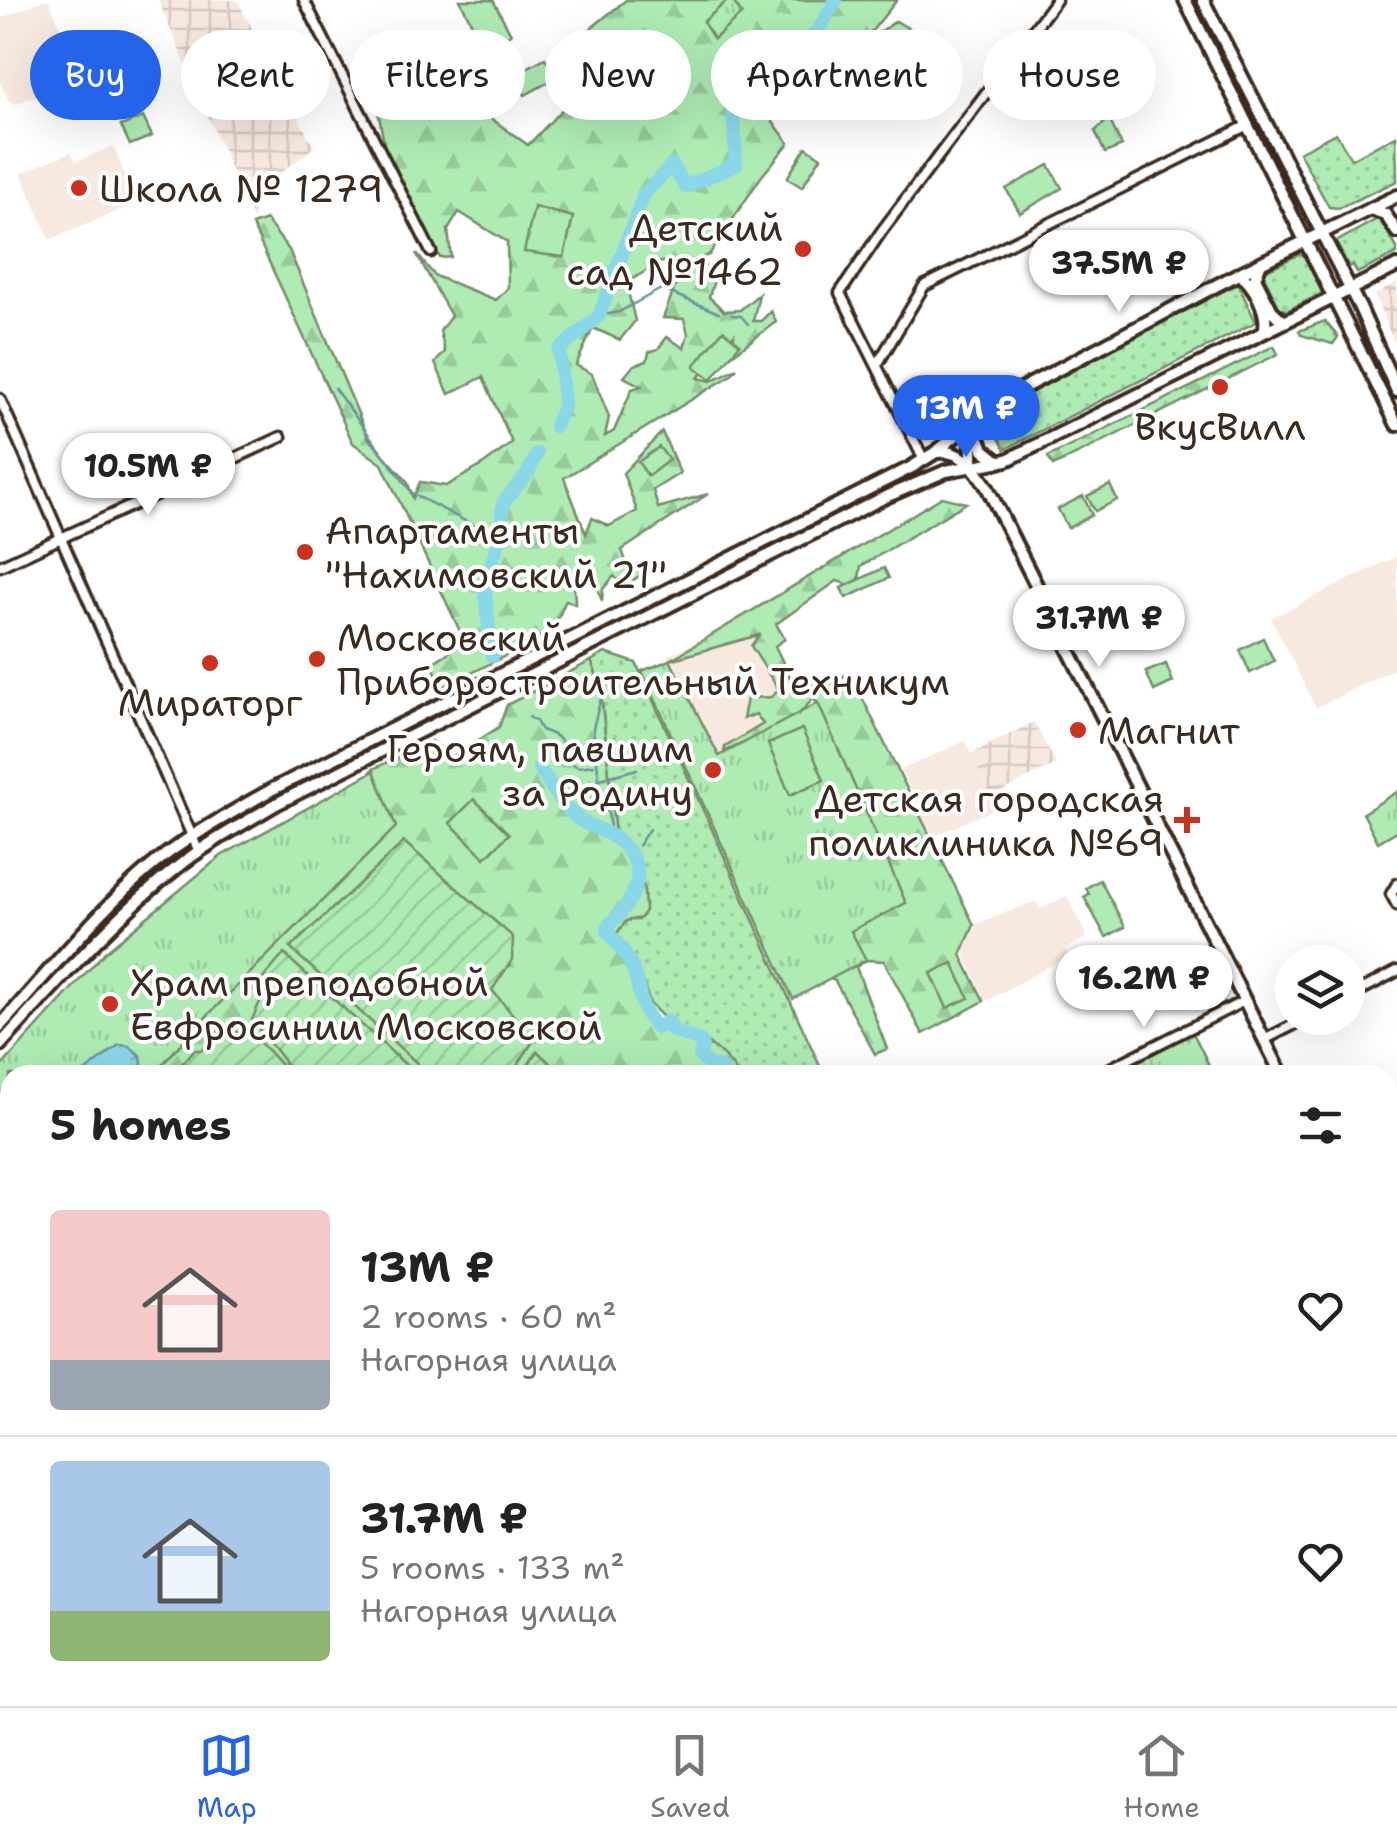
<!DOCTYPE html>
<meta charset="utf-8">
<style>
body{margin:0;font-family:"Shantell Sans",sans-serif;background:#f6f6f6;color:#222;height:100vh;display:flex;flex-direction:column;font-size:38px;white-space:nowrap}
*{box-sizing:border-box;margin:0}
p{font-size:32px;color:#767676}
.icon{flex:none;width:55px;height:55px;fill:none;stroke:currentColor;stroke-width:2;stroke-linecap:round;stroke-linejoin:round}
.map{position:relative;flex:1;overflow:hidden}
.sheet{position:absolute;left:0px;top:1065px;width:1398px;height:642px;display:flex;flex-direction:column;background:#fff;border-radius:30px 30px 0 0;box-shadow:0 10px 40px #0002}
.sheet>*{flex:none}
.banner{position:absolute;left:30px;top:30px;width:1338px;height:90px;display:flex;gap:20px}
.controls{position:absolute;left:1275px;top:945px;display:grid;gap:20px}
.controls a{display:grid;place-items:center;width:90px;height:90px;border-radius:50%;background:#fff;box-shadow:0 10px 40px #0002;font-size:50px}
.price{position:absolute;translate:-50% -85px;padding:0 22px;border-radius:35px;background:#fff;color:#222;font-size:32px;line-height:65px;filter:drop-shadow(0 2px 5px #0008)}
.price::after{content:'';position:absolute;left:50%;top:60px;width:30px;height:22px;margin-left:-15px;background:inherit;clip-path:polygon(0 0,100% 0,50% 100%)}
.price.selected{background:#2563eb;color:#fff}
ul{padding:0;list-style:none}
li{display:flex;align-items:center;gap:30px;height:250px;padding:0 50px}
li+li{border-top:2px solid #e0e0e0}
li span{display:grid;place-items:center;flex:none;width:280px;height:200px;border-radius:10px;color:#555}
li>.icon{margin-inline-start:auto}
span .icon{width:120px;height:120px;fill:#fffc;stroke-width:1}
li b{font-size:42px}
h2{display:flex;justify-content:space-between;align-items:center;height:120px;padding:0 50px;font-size:42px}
.pill{padding:0 35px;border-radius:45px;background:#fff;box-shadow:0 10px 40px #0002;font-size:35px;line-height:90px}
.pill.selected{background:#2563eb;color:#fff}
.dock{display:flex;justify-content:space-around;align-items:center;height:140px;border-top:2px solid #e0e0e0;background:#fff;font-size:28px;color:#767676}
.dock a{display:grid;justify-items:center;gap:5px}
.dock .selected{color:#2563eb}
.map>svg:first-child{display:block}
</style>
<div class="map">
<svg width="1397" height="1706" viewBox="0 0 1397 1706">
<defs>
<pattern id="industrial-grid" width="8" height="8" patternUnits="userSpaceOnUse" patternTransform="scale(2.5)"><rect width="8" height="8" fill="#f8e9e0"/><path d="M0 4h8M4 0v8" fill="none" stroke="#d6c8c0"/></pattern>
<pattern id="grass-dots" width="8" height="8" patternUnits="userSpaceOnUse" patternTransform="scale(2.5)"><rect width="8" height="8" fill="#aeecb4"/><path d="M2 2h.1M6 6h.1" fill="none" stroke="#97cb9a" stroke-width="1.8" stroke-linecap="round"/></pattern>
<pattern id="forest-firs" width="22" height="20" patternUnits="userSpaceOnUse" patternTransform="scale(2.5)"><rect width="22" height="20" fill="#aeecb4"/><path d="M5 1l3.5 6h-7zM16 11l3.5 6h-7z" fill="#97cb9a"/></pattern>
<pattern id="park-tufts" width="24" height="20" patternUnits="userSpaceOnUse" patternTransform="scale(2.5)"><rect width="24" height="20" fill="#aeecb4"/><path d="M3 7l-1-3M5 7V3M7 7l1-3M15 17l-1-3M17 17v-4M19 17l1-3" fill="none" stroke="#97cb9a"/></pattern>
<pattern id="garden-furrows" width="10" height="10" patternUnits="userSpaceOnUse" patternTransform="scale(2.5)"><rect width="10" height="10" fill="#aeecb4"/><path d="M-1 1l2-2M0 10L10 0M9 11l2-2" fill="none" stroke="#97cb9a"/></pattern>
<pattern id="water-ripples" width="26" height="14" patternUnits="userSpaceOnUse" patternTransform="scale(2.5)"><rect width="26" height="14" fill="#8ad7e9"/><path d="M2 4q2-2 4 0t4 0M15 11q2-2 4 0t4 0" fill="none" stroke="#78b9c7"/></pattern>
</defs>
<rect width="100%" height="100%" fill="#fff"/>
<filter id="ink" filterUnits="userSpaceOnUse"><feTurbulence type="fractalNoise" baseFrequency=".01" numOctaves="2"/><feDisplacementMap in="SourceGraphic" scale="20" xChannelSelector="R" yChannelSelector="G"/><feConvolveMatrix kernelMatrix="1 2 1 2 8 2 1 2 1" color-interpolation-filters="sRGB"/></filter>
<g filter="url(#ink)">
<path fill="#f8e9e0" d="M43,0H49L79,72L76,79L16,104L9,101L0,83V19Z
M113,146L137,203L50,240L21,173L71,152L76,162Z
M1397,556V667L1316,708L1271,618Z
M747,615L798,715L719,756L668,656Z
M965,741L996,808L932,837L901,770Z
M1067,896L1087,937L1065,949L1068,956L986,1001L964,953L977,924L1035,901L1040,909Z
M0,1091L10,1100V1161L0,1178Z"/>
<path fill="url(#industrial-grid)" d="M158,0H237L314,147L260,189L253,220Z
M1397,283V349L1374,295Z
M1034,722L1056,764L991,797L971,754Z
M652,1698H823L825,1706H653Z"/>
<path fill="url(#grass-dots)" stroke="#748b69" stroke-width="2.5" d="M1336,133L1351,159L1396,136L1397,181L1339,208L1329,207L1299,152Z
M1379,218L1397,248V254L1357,273L1353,265L1349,267L1336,242Z
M1298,255L1309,256L1328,290L1288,310L1280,309L1264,276L1265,271Z
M1238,284L1256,322L1005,449L989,419L1051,378Z
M1325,321L1338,337L1333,344L1301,335L1299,331Z
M605,653L636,663L824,1075H739L708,1043L690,1042L672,1032L671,1025L650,1004L642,980L614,937L626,920H638L636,868L615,835L600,684L591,661Z"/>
<path fill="url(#forest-firs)" stroke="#748b69" stroke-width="2.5" fill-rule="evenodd" d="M460,0H493L511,34L484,48Z
M626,0H897L816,100L796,95L770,118L789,143L761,177L709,255L703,257L707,277L714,280L709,297L724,311L740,310L759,294L753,321H761L771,311L776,322L732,355L734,335L698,378L711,381L737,368L730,376L564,478L586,534L592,518L609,526L637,511L623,473L662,432L680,473L653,490L658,508L708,494L622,550L629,570H649L624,586L614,576L603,589L602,601L593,577L574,584L575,604L566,600L552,632L442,688L432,663L465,642L382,464L353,443L252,225L266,220L289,250L368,437L407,481L413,498L420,482L446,486L481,466L512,443L483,377L449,394L435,363L445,352L440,331L451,316L416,253L435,276L496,300L508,288L507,242L459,212L448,230L451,257L440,258L384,144L378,110L391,96L426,103L439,81L528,145L575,96L558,55ZM661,262H675L678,279L663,318L684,319L688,334L684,348L667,337L658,349L649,352L647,361L634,365L624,377L641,386L632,389L614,431L605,436L609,417L592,374L576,365L593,328L620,340L635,321L626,283Z
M1274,346L1278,354L1053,466L1048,457Z
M942,497L966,503L861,566L859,579L850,585L837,581L776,624L785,639L775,646L792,681L814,675L823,687L850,673L974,925L961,955L984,1001L923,1034L884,961L866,960L856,967L887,1049L875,1054L835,981L823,976L818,703L813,699L793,721L724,752L725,747L763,724L756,714L743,719L747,698L771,697L779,690L751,646L759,635L670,660Z
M591,661L600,684L615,835L636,868L644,889L645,910L641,918L626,921L614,937C631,962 653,989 647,1020L657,1028L668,1022C679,1045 693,1035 709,1045C720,1051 732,1065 739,1075H153L193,1030L373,769L431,741L452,757L499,727L507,705Z
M10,1273V1535L0,1539V1288Z"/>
<path fill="url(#park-tufts)" stroke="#748b69" stroke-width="2.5" d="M728,0H732L742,14L714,39L703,22Z
M896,21L911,30L859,112L840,82C850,52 871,38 896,21Z
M672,53L680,67L648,95L637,81Z
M143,117L152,136L130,145L121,126Z
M1109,119L1122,146L1105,153L1095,131Z
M534,207L573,217L564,257L524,252Z
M659,447L669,460L648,476L638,462Z
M1110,485L1117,500L1095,511L1087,496Z
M884,568L889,578L846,598L841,588Z
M1263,638L1274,661L1250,673L1240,650Z
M670,660L719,756L818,703L906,903L851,931L866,960L793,999L642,671Z
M1166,664L1173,682L1154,691L1146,672Z
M374,771L396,827L193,1030L153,1075H10V1100L0,1091V1068L105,952L221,856Z
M1397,792V831L1378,842L1363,813Z
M474,799L509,834L485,858L450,823Z
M1151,976L1164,1002L1151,1009L1138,983Z
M1193,1033L1214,1075H1110Z
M10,1161V1270L0,1264V1178Z"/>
<path fill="url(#garden-furrows)" stroke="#748b69" stroke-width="2.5" d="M404,842L513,937L512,960L492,990L534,1040L511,1075H430L290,948Z
M284,954L417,1075H288L291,1070L252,1020L262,997L254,989Z
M220,1030C253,1030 265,1046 285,1070L282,1075H173L194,1050H202Z
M537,1051L563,1075H522Z
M10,1345V1523L0,1526V1346Z"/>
<path fill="#aeecb4" stroke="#748b69" stroke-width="2.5" d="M545,58L556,78L525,95L514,75Z
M806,147L821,157L802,187L787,178Z
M1049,165L1062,188L1020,213L1006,189Z
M723,330L740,344L711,380L694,366Z
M1083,496L1092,515L1068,528L1058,509Z
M802,729L824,780L790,795L768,744Z
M1100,880L1125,927L1106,937L1084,897L1089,894L1086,888Z
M953,963L969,998L947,1008L931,973Z"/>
<path fill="url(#water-ripples)" stroke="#6a9298" stroke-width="2.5" d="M119,1045L129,1046L141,1056L142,1064L135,1075H81Z"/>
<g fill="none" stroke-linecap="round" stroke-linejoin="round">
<path stroke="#6a9298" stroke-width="2.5" d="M732,315L741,316L748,324
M599,316L619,312L661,289L719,313
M334,388L413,494L500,539
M602,694L593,728L599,779L595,796L608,813L611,835
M529,717L536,721L541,730C560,736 565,741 567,761L578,767L594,765
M600,779L637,769
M638,846L649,829
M633,855L635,852
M4,1331L10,1330"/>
<path stroke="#8ad7e9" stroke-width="14" d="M555,426L564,404L559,350L599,316L644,194L672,165L685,187L736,164L733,105L735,60L812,41L836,0
M492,656L484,584L500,539L503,503L528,473L537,454
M539,768C550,783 562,807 577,818C587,826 601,829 612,836C653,865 639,896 608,926V932C616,942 627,955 632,967C641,989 638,1009 657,1028L668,1021L673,1031L700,1041L702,1046L700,1056L710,1066L719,1067L727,1075"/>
<g stroke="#3b2a1e" stroke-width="15">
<path id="street" d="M304,0L431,252
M877,365L924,286L1248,125
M0,399L199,852
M924,460L840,293L881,232L1056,0
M0,566L281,437
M1397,884L1391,894L1397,905
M1348,997L1397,971
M1264,1040L1307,1018
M1097,1075L1244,1001"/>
</g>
<g stroke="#3b2a1e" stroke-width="18">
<path id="secondary" d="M1185,0L1397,425
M1203,0L1360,308L1397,391
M1370,209L1385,214L1397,232
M1261,263L1255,278L1272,311L1284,322
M1238,274C1253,280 1270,315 1264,331
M976,431L983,449L999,462
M937,452C962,449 975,468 987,487L1282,1075
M972,465V440L991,408
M0,1026C52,969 110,895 172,850C203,828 238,809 271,790L912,467L936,452L995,403L1238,274L1397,196
M0,1045C57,983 113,918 179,866C209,842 243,824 276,804L881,499L946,471L1007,460L1397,266
M1388,1286L1397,1305
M1388,1600L1397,1598
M1388,1623L1397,1621
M0,1630L10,1636
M105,1698L119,1706
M449,1698L470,1706
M343,1706L374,1698
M974,1706L1044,1698"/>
</g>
<use href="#street" stroke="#fff" stroke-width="8"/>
<use href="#secondary" stroke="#fff" stroke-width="10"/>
</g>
</g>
<g fill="#c8321e" stroke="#fff" stroke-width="4">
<circle cx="79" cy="188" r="10"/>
<circle cx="803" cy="249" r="10"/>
<circle cx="1220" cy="387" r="10"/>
<circle cx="305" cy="552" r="10"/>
<circle cx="317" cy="659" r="10"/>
<circle cx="210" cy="663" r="10"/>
<circle cx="1078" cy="730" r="10"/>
<circle cx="713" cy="770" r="10"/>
<path d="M1182 805h10v10h10v10h-10v10h-10v-10h-10v-10h10z"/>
<circle cx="110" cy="1004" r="10"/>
</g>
<g text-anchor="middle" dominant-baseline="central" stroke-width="8" stroke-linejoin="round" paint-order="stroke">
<g font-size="38" fill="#3b2a1e" stroke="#fff" text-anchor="start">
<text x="99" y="188">Школа № 1279</text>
<text x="783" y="227" text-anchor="end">Детский<tspan x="783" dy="44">сад №1462</tspan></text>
<text x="1220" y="426" text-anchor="middle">ВкусВилл</text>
<text x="325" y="530">Апартаменты<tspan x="325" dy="44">"Нахимовский 21"</tspan></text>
<text x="337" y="637">Московский<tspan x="337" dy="44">Приборостроительный Техникум</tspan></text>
<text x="210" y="702" text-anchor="middle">Мираторг</text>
<text x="1098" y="730">Магнит</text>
<text x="693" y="748" text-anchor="end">Героям, павшим<tspan x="693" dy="44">за Родину</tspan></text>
<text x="1164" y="798" text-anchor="end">Детская городская<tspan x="1164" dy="44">поликлиника №69</tspan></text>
<text x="130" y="982">Храм преподобной<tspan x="130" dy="44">Евфросинии Московской</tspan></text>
</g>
</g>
</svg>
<div class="controls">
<a><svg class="icon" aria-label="layers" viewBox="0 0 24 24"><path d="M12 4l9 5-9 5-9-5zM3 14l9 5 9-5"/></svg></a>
</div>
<b class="price" style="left:1119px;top:315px">37.5M ₽</b>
<b class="price selected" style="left:966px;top:460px">13M ₽</b>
<b class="price" style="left:148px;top:518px">10.5M ₽</b>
<b class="price" style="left:1099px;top:670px">31.7M ₽</b>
<b class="price" style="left:1144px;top:1030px">16.2M ₽</b>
<div class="banner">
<a class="pill selected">Buy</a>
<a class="pill">Rent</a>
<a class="pill">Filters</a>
<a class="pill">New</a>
<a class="pill">Apartment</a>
<a class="pill">House</a>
</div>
<section class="sheet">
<h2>5 homes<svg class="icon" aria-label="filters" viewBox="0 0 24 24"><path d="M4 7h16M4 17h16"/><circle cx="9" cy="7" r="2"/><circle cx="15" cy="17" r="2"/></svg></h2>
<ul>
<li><span style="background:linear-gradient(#f6c9c9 75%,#9aa5b1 0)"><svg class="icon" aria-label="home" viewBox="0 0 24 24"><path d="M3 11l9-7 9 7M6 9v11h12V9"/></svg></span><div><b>13M ₽</b><p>2 rooms · 60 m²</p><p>Нагорная улица</p></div><svg class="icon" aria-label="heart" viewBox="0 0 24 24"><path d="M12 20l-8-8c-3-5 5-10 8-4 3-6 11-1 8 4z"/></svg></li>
<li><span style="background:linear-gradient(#a9c7e8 75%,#8fb573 0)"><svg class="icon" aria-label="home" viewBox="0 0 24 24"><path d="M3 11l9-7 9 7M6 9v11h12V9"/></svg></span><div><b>31.7M ₽</b><p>5 rooms · 133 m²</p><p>Нагорная улица</p></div><svg class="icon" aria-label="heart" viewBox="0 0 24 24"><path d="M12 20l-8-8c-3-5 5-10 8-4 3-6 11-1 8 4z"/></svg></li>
</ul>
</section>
</div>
<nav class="dock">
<a class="selected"><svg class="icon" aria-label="map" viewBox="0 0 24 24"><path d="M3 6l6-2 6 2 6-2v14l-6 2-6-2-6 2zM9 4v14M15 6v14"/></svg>Map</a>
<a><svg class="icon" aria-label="saved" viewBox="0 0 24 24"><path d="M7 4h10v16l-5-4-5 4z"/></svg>Saved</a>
<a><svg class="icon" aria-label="home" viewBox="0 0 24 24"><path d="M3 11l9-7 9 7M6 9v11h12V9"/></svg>Home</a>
</nav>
